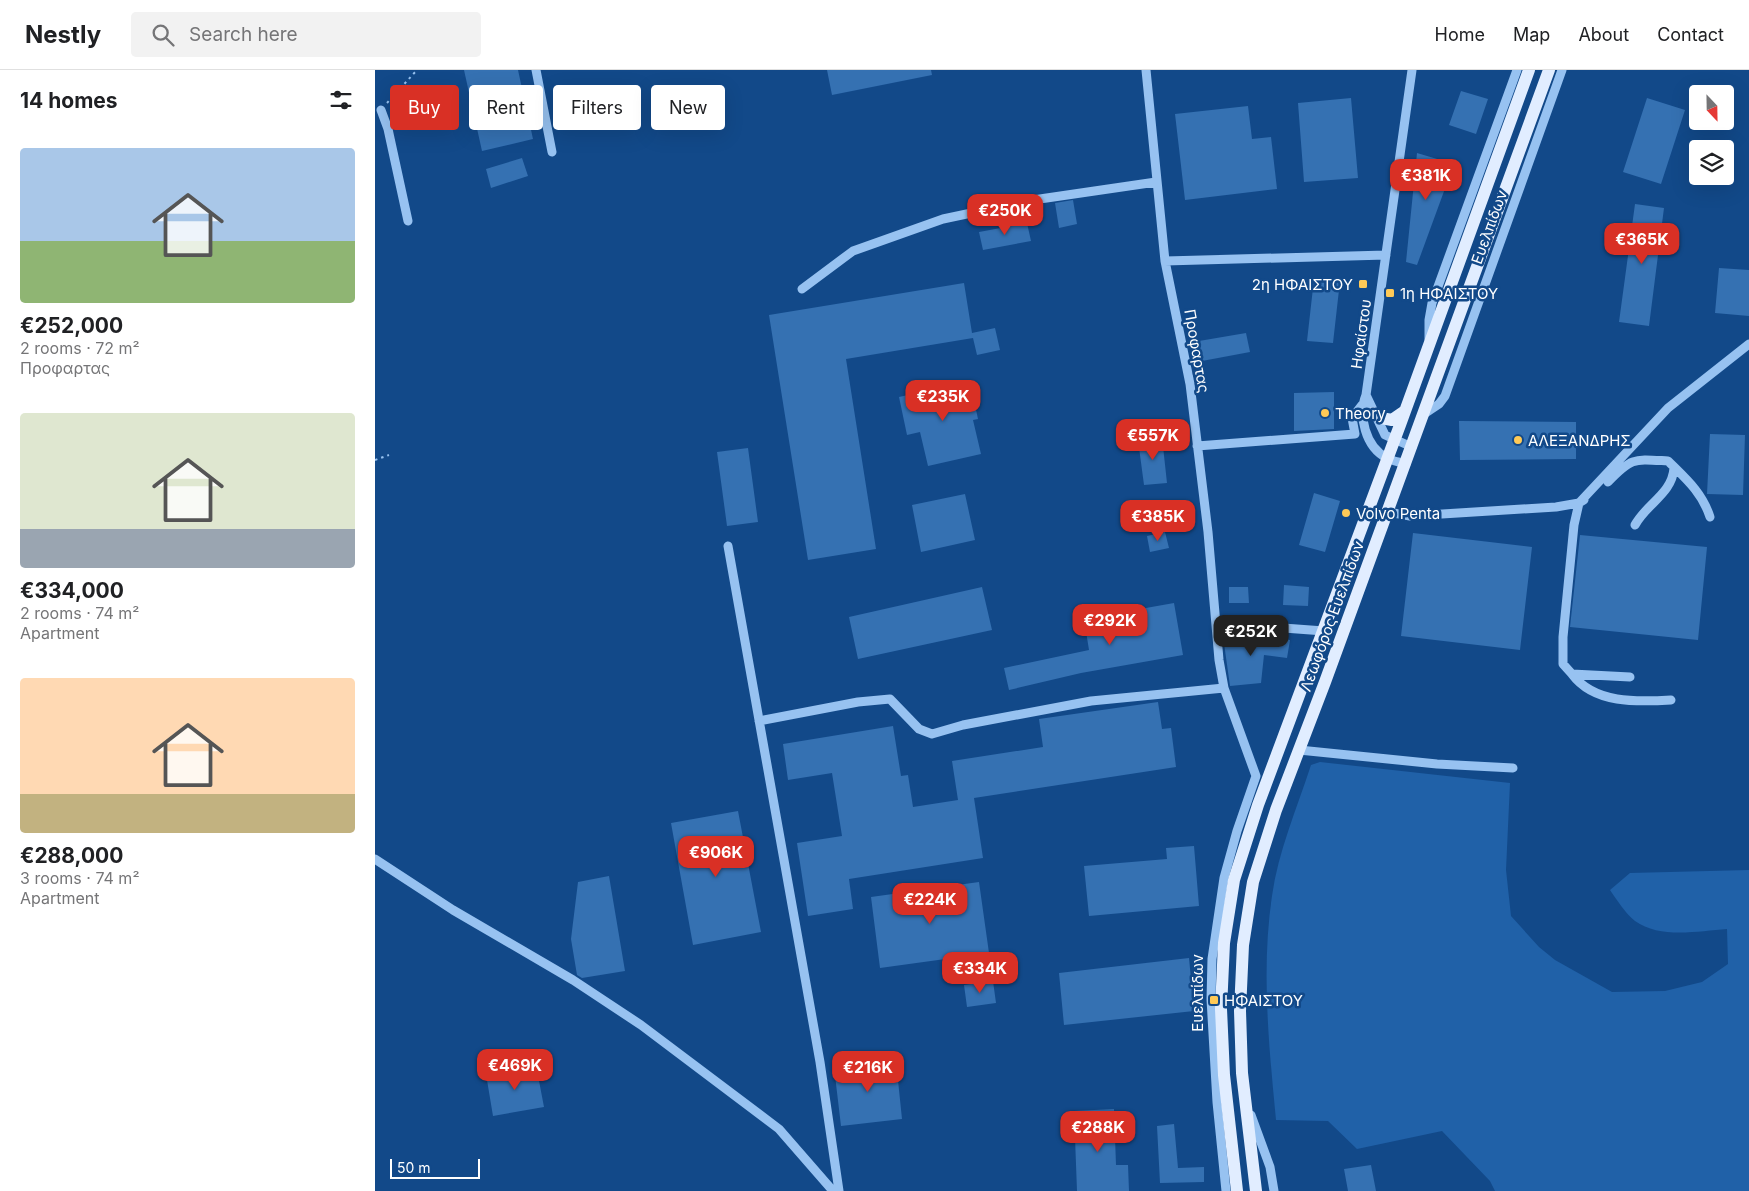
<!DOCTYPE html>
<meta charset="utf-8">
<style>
body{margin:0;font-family:Inter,sans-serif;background:#f2f2f2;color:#202124;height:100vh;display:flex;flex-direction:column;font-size:19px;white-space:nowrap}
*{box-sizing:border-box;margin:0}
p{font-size:16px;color:#757577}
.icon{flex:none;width:28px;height:28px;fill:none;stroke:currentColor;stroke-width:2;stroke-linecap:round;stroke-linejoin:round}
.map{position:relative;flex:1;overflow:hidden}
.sheet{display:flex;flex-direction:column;background:#fff;width:375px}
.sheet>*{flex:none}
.banner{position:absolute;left:15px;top:15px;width:475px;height:45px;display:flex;gap:10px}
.needle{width:32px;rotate:158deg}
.tools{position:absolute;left:1314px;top:15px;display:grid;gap:10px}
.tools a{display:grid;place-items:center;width:45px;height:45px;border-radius:5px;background:#fff;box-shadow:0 5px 20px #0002;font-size:25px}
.scale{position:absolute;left:15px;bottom:12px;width:90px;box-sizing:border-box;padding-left:5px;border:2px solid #fff;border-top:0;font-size:14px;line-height:18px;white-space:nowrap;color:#fff;-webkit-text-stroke:4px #124989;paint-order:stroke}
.price{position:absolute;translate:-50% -42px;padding:0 11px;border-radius:10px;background:#d93025;color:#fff;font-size:16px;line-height:32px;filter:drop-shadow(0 1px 2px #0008)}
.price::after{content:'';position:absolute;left:50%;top:30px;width:15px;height:11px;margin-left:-8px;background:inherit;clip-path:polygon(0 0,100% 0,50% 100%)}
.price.active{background:#222;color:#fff}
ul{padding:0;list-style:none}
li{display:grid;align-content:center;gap:10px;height:265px;padding:0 20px}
li span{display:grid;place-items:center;height:155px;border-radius:5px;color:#555}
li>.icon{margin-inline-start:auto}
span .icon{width:90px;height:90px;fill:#fffc;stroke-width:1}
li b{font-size:21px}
h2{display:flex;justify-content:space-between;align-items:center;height:60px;padding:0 20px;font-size:21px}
.chip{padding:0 18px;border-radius:5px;background:#fff;box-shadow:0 5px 20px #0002;font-size:18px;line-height:45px}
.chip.active{background:#d93025;color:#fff}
header{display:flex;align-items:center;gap:30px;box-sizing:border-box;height:70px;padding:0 25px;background:#fff;border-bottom:1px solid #e0e0e0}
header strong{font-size:24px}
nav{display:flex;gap:28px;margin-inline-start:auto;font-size:18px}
.search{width:350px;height:45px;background:#f2f2f2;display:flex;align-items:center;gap:12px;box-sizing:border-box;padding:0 18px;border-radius:5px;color:#757577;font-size:19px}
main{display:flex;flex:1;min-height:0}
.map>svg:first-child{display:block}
</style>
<header>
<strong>Nestly</strong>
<div class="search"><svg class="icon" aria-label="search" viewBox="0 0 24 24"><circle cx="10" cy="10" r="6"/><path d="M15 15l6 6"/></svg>Search here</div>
<nav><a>Home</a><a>Map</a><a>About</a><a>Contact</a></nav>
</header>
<main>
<section class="sheet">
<h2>14 homes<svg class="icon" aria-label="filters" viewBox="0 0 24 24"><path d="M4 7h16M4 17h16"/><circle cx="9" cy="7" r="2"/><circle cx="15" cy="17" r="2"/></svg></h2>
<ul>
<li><span style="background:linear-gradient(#a9c7e8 60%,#8fb573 0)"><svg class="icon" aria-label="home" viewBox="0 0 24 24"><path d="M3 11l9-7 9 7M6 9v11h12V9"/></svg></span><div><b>€252,000</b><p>2 rooms · 72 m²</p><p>Προφαρτας</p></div></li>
<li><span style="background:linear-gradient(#dfe7d0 75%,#9aa5b1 0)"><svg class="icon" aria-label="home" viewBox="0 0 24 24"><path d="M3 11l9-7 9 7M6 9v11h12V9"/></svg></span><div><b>€334,000</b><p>2 rooms · 74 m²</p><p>Apartment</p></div></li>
<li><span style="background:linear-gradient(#ffd9b3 75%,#c2b280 0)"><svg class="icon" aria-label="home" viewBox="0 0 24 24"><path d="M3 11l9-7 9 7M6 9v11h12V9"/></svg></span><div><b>€288,000</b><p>3 rooms · 74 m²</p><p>Apartment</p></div></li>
</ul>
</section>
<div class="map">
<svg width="1374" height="1121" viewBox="0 0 1374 1121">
<rect width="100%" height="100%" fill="#124989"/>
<path fill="#2061a8" d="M945,692L1135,713L1131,800L1136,846L1164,877L1180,890L1237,922L1290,921L1327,912L1353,894L1352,859C1323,861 1285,869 1260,851C1250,843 1242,830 1235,820L1255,803L1374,800V1121H1120L1115,1111L1067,1061L982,1079L953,1051L901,1050C894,977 886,900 897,826C903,782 922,738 936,695Z"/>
<path fill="#3571b2" d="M89,0H143L158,69L107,81Z
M452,0H556L557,5L457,25Z
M1086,21L1113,29L1101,64L1074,55Z
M976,28L983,108L929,112L923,33Z
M1272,28L1310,40L1286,114L1248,102Z
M873,36L877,69L896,67L902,119L810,130L800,44Z
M1042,83L1079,94L1042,195L1031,192Z
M147,88L153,106L116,118L111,99Z
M698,130L702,154L684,158L680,133Z
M1260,134L1289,138L1274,256L1244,252Z
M652,153L656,171L608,180L604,162Z
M1344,198L1374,200V246L1340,243Z
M939,209L965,211L958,273L932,271Z
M589,213L597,263L620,258L625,280L602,285L598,268L471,289L501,479L433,490L394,245Z
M871,263L875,282L827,291L824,271Z
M595,311L603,349L598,350L606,384L553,396L545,362L532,365L524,327Z
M959,322V359L919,361V323Z
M1084,351L1201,352V389L1085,390Z
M1335,364L1370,365L1368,425L1332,424Z
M787,367L792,413L769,415L763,370Z
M373,378L383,452L352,456L342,382Z
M939,423L965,431L950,482L924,475Z
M590,424L600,470L546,482L537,435Z
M790,462L794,478L775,482L772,466Z
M1038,463L1157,477L1145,580L1026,566Z
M1205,465L1332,477L1323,570L1195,557Z
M909,515L934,517L933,536L908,535Z
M607,517L617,560L483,589L474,547Z
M854,517H873L874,533H854Z
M799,533L808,585L706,603L634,620L629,598L714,580L709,549Z
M848,566H885L915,570L912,588L889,585L886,613L855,616Z
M783,632L787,659L796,658L801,697L599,728L608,788L474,809L478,839L433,846L422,773L467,766L457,703L413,710L408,674L518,656L526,706L533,705L538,737L583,730L577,691L668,677L664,649Z
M363,741L386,862L318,875L296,753Z
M819,776L824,836L714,846L709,796L792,789L791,778Z
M234,806L250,901L207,908L202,905L196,869L203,812Z
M604,812L614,883L505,898L496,827Z
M814,888L819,941L689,955L684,903Z
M618,911L621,933L592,937L589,915Z
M521,991L527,1049L466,1056L459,997Z
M161,995L169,1037L118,1046L111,1004Z
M739,1039L741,1095H753L754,1121H702L699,1041Z
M799,1054L803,1098L829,1097V1112L785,1113L782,1056Z
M996,1095L1001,1121H973L969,1099Z"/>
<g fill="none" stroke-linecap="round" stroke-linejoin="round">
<path stroke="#97c2f1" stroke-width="2" stroke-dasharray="2.5 4" stroke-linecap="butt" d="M12,33L42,0
M0,390L14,385"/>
<path stroke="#97c2f1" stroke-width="9" d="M161,0L177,82
M771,0L790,191L815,314L833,462L844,590L849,618L881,706L862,761L849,808L837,889L836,929L842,1032L851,1121
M6,40L13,59L33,151
M790,191L1011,185
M427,219L478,181L568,149L658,130L781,112
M1054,269V250L1057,233L1142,0
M991,325L1010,365L1037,377
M1049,344L1064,334L1070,326L1187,0
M822,376L980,364L977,348L987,335
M1031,394C1025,392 1017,391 1012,388C990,377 983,345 991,325L1037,0
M1233,412C1257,387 1259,389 1293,391C1310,408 1327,422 1335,447
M1209,430L1204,433L1199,455L1188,567V594L1197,604L1255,607
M1013,442L1035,446L1181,437L1204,433L1293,338L1374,274
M1260,455C1272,433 1297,424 1299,398
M353,476L445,992L464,1121
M841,553L949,561
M1197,604C1219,634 1262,632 1296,630
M384,651L483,632L515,629L544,659L557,664L588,655L716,631L849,618
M924,680L1062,694L1138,698
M0,789L78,840L198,910L266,955L404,1059L458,1121
M876,1045L895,1097L899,1121"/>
<path stroke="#e1edff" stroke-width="12" d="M998,343L1006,348L1017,350L1030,341
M862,1121L849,1005L846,939L849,873L859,810L883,735L1025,355L1154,0
M881,1121L867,1003L865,941L868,875L878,812L901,740L950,612L1174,0"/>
</g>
<g fill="#ffca57" stroke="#124989" stroke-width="2">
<rect x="983" y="209" width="10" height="10" rx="2.5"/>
<rect x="1010" y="218" width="10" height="10" rx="2.5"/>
<circle cx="950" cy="343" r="5"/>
<circle cx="1143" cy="370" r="5"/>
<circle cx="971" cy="443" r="5"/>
<rect x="834" y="925" width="10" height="10" rx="2.5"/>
</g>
<g text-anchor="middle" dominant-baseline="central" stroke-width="5" stroke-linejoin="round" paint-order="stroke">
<g font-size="15" fill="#fff" stroke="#124989">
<text transform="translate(1114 157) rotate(-70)">Ευελπίδων</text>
<text transform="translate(986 264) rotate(-82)">Ηφαίστου</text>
<text transform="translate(822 281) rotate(80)">Προφαρτας</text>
<text transform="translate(957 546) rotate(-70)">Λεωφόρος Ευελπίδων</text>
<text transform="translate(822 923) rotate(-90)">Ευελπίδων</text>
</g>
<g font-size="15" fill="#fff" stroke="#124989" text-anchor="start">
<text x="978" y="214" text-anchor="end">2η ΗΦΑΙΣΤΟΥ</text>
<text x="1025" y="223">1η ΗΦΑΙΣΤΟΥ</text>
<text x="960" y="343">Theory</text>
<text x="1153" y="370">ΑΛΕΞΑΝΔΡΗΣ</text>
<text x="981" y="443">Volvo Penta</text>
<text x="849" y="930">ΗΦΑΙΣΤΟΥ</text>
</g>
</g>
</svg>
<div class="tools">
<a><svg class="needle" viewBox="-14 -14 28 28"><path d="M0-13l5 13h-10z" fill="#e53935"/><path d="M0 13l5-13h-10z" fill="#757577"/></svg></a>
<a><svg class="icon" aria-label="layers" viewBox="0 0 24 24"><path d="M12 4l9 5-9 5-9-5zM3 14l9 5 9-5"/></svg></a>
</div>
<div class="scale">50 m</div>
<b class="price" style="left:1051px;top:131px">€381K</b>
<b class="price" style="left:630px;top:166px">€250K</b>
<b class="price" style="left:1267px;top:195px">€365K</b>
<b class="price" style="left:568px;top:352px">€235K</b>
<b class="price" style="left:778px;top:391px">€557K</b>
<b class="price" style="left:783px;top:472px">€385K</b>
<b class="price" style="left:735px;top:576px">€292K</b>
<b class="price active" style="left:876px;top:587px">€252K</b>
<b class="price" style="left:341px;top:808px">€906K</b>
<b class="price" style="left:555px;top:855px">€224K</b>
<b class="price" style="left:605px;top:924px">€334K</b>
<b class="price" style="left:140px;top:1021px">€469K</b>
<b class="price" style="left:493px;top:1023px">€216K</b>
<b class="price" style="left:723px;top:1083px">€288K</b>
<div class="banner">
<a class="chip active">Buy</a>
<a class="chip">Rent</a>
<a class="chip">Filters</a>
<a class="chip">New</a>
</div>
</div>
</main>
